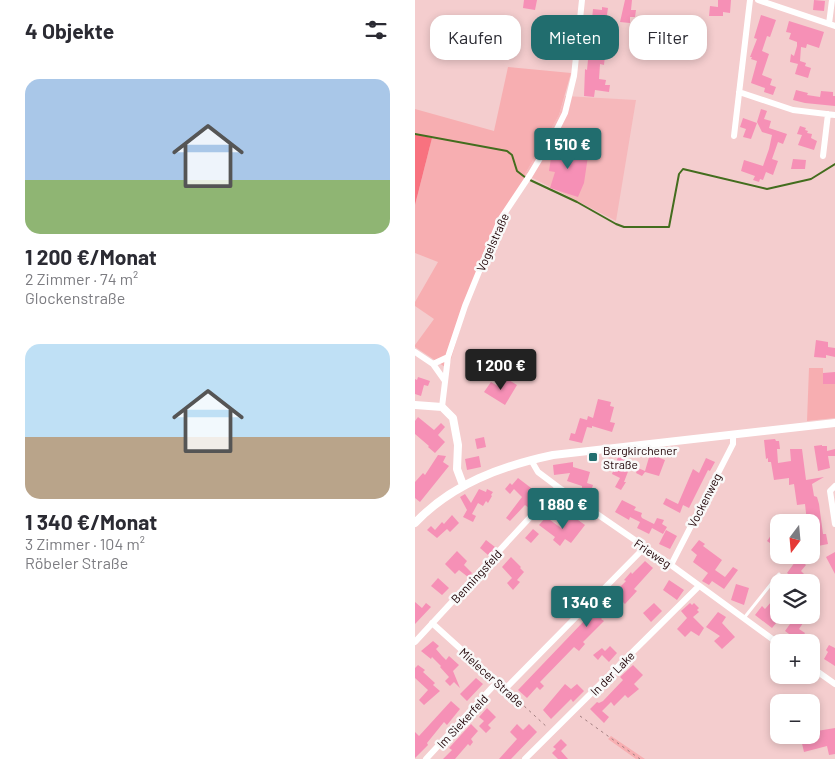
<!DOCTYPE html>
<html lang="de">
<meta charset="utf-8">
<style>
body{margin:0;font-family:Barlow,sans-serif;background:#f7f7f7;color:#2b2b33;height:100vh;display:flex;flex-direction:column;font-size:19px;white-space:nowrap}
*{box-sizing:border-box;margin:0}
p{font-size:16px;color:#7c7c81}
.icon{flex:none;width:28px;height:28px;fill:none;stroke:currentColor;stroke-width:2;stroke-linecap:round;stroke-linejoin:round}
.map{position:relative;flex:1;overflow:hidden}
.sheet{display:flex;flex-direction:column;background:#fff;width:415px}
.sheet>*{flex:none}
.guide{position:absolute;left:15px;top:15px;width:330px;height:45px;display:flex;gap:10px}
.needle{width:32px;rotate:196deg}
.buttons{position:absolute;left:355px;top:514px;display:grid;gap:10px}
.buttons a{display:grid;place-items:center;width:50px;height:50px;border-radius:10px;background:#fff;box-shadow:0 2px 8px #0003;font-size:25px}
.price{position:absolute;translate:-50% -42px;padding:0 11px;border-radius:5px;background:#216d6e;color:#fff;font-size:16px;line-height:32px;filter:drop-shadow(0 1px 2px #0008)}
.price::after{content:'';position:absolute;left:50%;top:30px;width:15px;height:11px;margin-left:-8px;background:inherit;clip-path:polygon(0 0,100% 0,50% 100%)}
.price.current{background:#222;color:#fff}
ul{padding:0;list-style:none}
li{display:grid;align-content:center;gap:10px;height:265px;padding:0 25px}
li span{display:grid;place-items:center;height:155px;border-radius:15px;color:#555}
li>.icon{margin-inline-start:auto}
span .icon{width:90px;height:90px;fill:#fffc;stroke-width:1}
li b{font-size:21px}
h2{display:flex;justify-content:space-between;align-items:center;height:60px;padding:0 25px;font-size:21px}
.pill{padding:0 18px;border-radius:15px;background:#fff;box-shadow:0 2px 8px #0003;font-size:18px;line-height:45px}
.pill.current{background:#216d6e;color:#fff}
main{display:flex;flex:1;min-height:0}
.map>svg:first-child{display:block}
</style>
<main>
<section class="sheet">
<h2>4 Objekte<svg class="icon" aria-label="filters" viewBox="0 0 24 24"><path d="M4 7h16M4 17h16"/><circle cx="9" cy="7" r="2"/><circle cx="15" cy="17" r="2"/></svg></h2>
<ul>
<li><span style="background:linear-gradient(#a9c7e8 65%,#8fb573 0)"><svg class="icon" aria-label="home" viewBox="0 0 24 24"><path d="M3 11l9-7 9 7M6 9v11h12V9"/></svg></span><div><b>1 200 €/Monat</b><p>2 Zimmer · 74 m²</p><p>Glockenstraße</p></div></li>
<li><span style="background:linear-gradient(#bfe0f5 60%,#b9a48a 0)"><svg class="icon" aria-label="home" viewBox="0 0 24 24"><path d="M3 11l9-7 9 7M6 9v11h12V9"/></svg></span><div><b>1 340 €/Monat</b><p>3 Zimmer · 104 m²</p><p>Röbeler Straße</p></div></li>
</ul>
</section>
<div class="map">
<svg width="420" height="759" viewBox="0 0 420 759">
<rect width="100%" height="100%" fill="#f4cdce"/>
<path fill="#f6b8bb" d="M150,96L221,100L201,221L110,174L144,115Z"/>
<path fill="#f7aeb1" d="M93,67L156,73L144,115L110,174L112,176L87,221L52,306L33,369L0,347V345L19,319L0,306V302L23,262L0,253V205L17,138L0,134V109L79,131Z
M394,368H408V384H420V418L392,421Z
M196,736L230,759H221L193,739Z"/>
<path fill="#f8727f" d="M0,134L17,138L0,205Z"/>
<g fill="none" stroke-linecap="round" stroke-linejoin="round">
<path stroke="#436d1e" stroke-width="2" d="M0,134L92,151L97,155L102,171L111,178
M115,180L162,202L201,224L209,227H254L264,174L268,169L352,189L396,179L420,164"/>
</g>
<path fill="#f690b6" d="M109,0H122L120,10L108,8Z
M210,0H217L216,10H221L220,17H215V23L205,22Z
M303,0H316L315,13L308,12V16H294L295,6L303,7Z
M399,0L410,1L409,11L398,10Z
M187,7L193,8L191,21L195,22L194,29H189L188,40L198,41L197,48L191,47L189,65L185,64L184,79L191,80L190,85H195L194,92L180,90L179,97L169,96L170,69L172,70L178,9L187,10Z
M346,15L361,20L355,37L352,36L347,51L354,54L347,75L357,79L355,85L361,87L358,95L349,92L350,88L336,83L342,61L336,59L337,57H335L342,39L339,38Z
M374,21L409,32L404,48L392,44L391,48L386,47L385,61L391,63L390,66L396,68L393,78L380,74L383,64L375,62L376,54L379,56L382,46V42L374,39L376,33L371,32Z
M381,90L393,93L392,95L405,97L406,91L418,92V96H420V106L390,103L378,100Z
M346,109L352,111L349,119L356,121L354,128L372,134L368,144L363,142L357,159L363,161L358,175L351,172L348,180L345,179L344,182L338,180L340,176L326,171L329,160L348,166L354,149L357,135L347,132L342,122Z
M328,118L342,123L336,139L328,137L331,129L325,127Z
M385,126L391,128L390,130L393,131L392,133L397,134L396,138L402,141L399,150L383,145L387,135L382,134Z
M148,138L158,139L159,142V145L148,152L173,156L169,183L163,197L135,188L140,172L134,171L137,151L146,152Z
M378,159L391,160L390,169H376Z
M401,340L413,342V347L420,348V357L411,355V358L399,357Z
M420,372V384H408V373Z
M3,377L15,381L13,386L9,385L6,396L0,394V379L2,380Z
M92,379L102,385L90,405L69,392L76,382L86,388Z
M183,399L196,402L195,406L199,407L195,422L200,423L197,432L177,426V428L172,427L167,443L154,440L156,433L160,434L165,418L172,420L173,416L178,418Z
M3,417L19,430L26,423L30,427L23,435L30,442L20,453L13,447L14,446L0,434V421Z
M69,437L71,447L62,449L60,439Z
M360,439L361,441H364L365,449H362L363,463L376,461L375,449H387L391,480L409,477L397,484L399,496L402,497L404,504L408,534H411L413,544L403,546L400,526H396V522H392L390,504L382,505L379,484L374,485V478L359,480L356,462H353V458L351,459L349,440Z
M407,445V446H412V451L420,449V456H413L415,468L403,471L399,446Z
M235,454L250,460L244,476L230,472L227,476L221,473L223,468L230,471Z
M23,455L31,456L28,462L34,466L5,502L0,498V482L8,473L10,475Z
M64,456L66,467L52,470L50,459Z
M203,457L214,461L211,468L214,469L209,482H211L206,490L200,487L205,478L197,474Z
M291,458L300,462L295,471L293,470L274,508L268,505L265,513L248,504L251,498L263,504L278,469L284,473Z
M158,462V467L175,472L172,483L178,485L176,491L178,492L173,501L168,497L170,490L167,488V486L152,481L155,473L139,475L138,465Z
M103,478L124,494L114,508L110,505L95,521L91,518L107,497L99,489L95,494L90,489L95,483L97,485Z
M64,489L71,492L72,489L78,492L76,495L77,496L73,503L71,501L68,506L63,503L57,514L61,516L58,522L48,517L52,510L45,497L50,494L56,503Z
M207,500L221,507L219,510L227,513L226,516L227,518L239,524L237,528L242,518L249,520L247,524L252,527L248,534L237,528L234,534L222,528L225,522L215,517L214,520L200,512Z
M37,515L44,523L35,532L32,529L22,538L12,530L16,526L20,530L27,522L29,524Z
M156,515L170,525L156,543L150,539L145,546L138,540L140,537L124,525L131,517L146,528Z
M364,524V549L352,541Z
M118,529L124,534L116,543L110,538Z
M251,530L262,536L255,549L244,544Z
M71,540L80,547L73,555L65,548Z
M284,540L290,544L288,546L307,560L300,570L310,577L318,567L323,570L309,589L297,581L294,585L287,581L293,573L278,562L282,555L276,550Z
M42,551L52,561L49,565L57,573L53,577L44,570L40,574L30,564Z
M420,552V574L411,557Z
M372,555H391L386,561L391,565L386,571L390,575L384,582L372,573L380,562Z
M96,557L106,567L105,568L109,572L102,580L105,582L98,590L92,583L97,578L87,567Z
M230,561L238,568L219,589L222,591L210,604L205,599L186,619L189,621L168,642L170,644L164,651L159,647L125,682L129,686L125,690L122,687L112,698L103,690L191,598L198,592L199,593L211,581L209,580L216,572L217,574Z
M23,578L34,588L27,595L16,586Z
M254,580L269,590L262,600L248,590Z
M321,584L334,588L329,605L316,600Z
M364,599V615H368L357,628L340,615L347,606L350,609L357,601L360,604Z
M0,602L7,608L11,603L16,607L0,624Z
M239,603L247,611L236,622L228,613Z
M275,603L277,605L279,603L284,608L282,610L284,612L278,617L289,628L284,636L276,631L270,637L262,629L272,618L266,611Z
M303,612L311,617L307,623L320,637L307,649L299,641L305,636L291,627Z
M380,617L388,623L384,629L390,633L388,636L398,642H385L370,631Z
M18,641L24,646L21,649L27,656L31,660L34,656L44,665L38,671L45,688L39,682L35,686L30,681L34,677L25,667L26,666L17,657L16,659L6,651Z
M414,645L420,648V666L409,659L413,652L411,650Z
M195,646L202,653L194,662L187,655L183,660L178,655L187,648L190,651Z
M3,665L10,670L8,672L20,683L18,685L25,691L9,705L4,700L13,690L0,678V668Z
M218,665L228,675L219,684L224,689L213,698L210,695L199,706L196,702L187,711L194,717L189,723L175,709L182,702L184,703L188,701L208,680L205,677Z
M61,678L68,684L52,701L45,694Z
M150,684L156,689L162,684L169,691L158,702L156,699L136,719L128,710Z
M36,701L45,709L32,725L29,722L12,743L13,745L0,758V732L4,736Z
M72,708L81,717L73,725L76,728L71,733L64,726L69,721L64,717Z
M56,724L63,731L56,739L58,742L55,746L53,744L40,759H28L37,750L34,748Z
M102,724L108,730L114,724L122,732L96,759H84L102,739L95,732Z
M420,728V754L414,755L412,746L389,752L385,735H396V732Z
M146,739L152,745L146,751L153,759H143L137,753L141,749L138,747Z"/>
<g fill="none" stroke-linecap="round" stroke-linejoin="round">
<path stroke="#a07d7f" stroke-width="1" stroke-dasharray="2.5 4" stroke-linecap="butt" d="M95,693L133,728
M165,716L225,759"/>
<path stroke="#fff" stroke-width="3" d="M125,508L132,514L146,516L160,500
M329,618L364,574"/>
<path stroke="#fff" stroke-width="6" d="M343,0L420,26
M414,24L417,0
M324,92L378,110L420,115
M319,136L335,0
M408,156L413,114
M0,352L18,364L33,357
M18,364L30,381
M27,407L33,357L50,306L85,220L115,175L139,135L150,113L159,76L167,0
M116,460L123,472L143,487L256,565L364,644
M420,486L415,491L420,524
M256,565L318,444V435
M17,623L90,689L229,548
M0,642L143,487
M396,667L420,684
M11,759L82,682
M110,759L284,586"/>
<path stroke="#fff" stroke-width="8" d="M0,405L27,407L38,418L43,445L42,469L48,485
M0,523C37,484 86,466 138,455L420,423"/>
</g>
<rect fill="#216d6e" stroke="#f9f9f9" stroke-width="2" x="173" y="452" width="10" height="10" rx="2.5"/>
<g text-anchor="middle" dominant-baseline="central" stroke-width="5" stroke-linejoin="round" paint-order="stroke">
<g font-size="12" fill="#1f0205" stroke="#f9f9f9">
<text transform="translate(77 242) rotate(-66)">Vogelstraße</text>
<text transform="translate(289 500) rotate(-63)">Vockenweg</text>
<text transform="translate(238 553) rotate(34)">Frieweg</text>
<text transform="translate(61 576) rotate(-47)">Benningsfeld</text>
<text transform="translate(197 673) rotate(-45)">In der Lake</text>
<text transform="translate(77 677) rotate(42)">Mielecer Straße</text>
<text transform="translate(47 721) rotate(-47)">Im Siekerfeld</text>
</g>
<g font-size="12" fill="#1f0205" stroke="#f9f9f9" text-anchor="start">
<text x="188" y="450">Bergkirchener<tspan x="188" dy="14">Straße</tspan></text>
</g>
</g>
</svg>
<div class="buttons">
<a><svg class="needle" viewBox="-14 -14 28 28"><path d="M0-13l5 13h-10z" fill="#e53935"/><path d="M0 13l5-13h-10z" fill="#7c7c81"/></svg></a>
<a><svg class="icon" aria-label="layers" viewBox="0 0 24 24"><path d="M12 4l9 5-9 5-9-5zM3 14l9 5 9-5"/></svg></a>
<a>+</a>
<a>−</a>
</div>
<b class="price" style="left:153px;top:170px">1 510 €</b>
<b class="price current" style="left:86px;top:391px">1 200 €</b>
<b class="price" style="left:148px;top:530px">1 880 €</b>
<b class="price" style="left:172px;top:628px">1 340 €</b>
<div class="guide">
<a class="pill">Kaufen</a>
<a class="pill current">Mieten</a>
<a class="pill">Filter</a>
</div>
</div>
</main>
